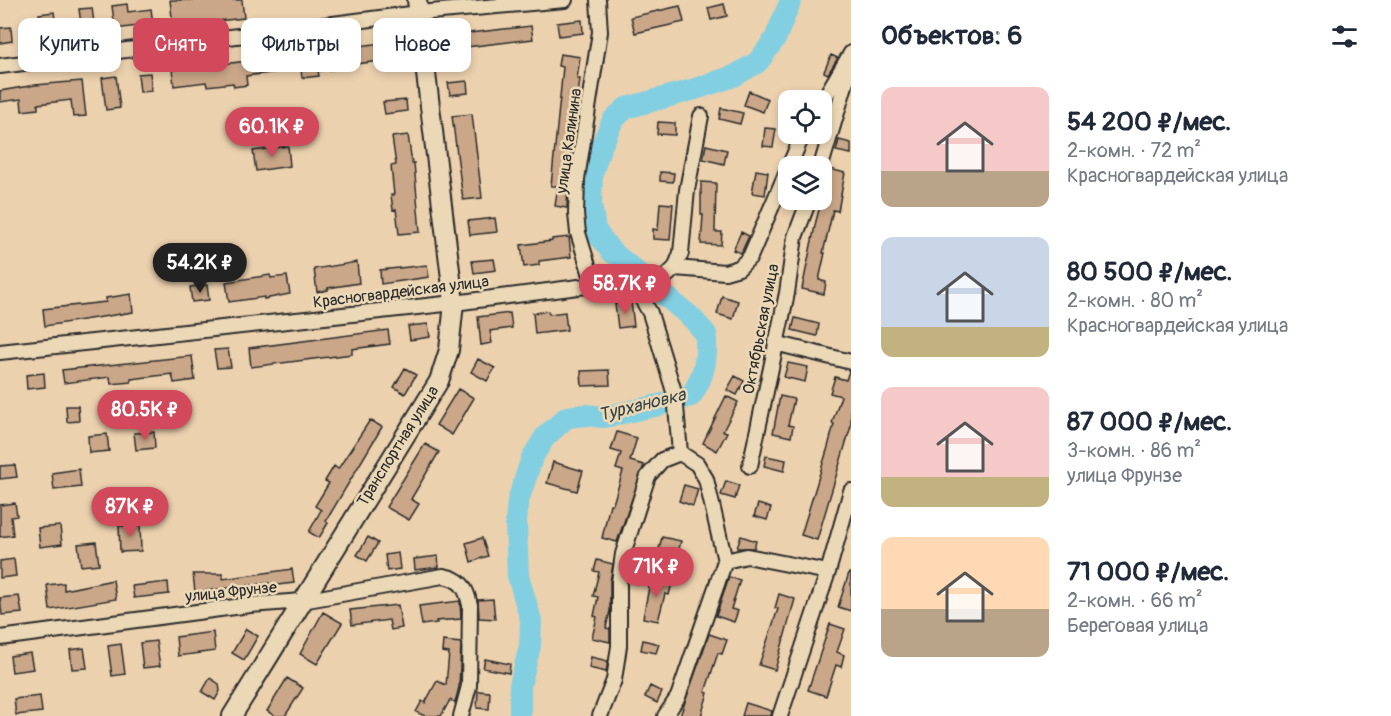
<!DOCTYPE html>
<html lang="ru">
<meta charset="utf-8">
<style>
body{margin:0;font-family:Pangolin,sans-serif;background:#f6f6f7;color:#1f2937;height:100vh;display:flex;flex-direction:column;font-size:22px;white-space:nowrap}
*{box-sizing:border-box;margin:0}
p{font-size:20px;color:#747a83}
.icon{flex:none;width:33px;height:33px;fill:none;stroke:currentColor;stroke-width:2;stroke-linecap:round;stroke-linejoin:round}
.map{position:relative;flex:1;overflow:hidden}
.details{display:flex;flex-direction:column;background:#fff;width:540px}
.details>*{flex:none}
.guide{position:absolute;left:18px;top:18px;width:570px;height:54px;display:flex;gap:12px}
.controls{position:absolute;left:778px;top:90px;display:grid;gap:12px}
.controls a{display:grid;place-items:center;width:54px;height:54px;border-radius:12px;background:#fff;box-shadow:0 3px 9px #0003;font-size:30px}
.price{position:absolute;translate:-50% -51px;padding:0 14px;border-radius:21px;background:#d1495b;color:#fff;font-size:20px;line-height:39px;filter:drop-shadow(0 2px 3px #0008)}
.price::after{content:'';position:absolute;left:50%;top:36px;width:18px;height:14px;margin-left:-9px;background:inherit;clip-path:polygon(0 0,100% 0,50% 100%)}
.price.current{background:#222;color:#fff}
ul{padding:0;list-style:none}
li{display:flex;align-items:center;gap:18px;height:150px;padding:0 30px}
li span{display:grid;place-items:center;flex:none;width:168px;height:120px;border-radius:12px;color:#555}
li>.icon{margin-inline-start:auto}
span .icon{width:72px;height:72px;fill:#fffc;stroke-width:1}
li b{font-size:26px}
h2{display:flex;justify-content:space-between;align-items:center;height:72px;padding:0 30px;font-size:26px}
.chip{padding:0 21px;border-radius:12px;background:#fff;box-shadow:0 3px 9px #0003;font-size:21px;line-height:54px}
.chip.current{background:#d1495b;color:#fff}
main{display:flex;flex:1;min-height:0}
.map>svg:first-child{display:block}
</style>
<main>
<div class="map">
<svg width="851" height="716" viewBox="0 0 851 716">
<rect width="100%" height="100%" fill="#ecd1ae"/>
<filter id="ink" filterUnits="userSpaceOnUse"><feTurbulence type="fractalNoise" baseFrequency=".0167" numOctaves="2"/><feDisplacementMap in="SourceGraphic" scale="12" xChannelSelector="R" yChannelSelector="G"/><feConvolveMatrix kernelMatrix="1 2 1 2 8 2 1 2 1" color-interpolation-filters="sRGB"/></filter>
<g filter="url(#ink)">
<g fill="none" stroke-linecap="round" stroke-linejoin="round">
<path stroke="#83cfe2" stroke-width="22" d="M520,716V685L530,646L531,620L518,576L516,522L518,501L532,458L545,437L567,417L586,415L604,417L659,405L691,396C705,374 707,360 706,334L692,318L611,251L595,230L591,204L592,174L600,149L613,120L626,108L692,90L734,76L758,62L775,39L791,0"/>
</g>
<path fill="#caa788" stroke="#2b2b2b" stroke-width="1.5" d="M170,0H242L244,18L173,26Z
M127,4L128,12L151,9L153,24L115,29L112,6Z
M724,4L727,16L711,20L708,8Z
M680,6L684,22L635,33L631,17Z
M92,8L95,30L82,31L79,9Z
M54,12L57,36L42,37L39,14Z
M582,20L583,33L559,36L557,23Z
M531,26L533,39L458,48L459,54L447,55L444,36Z
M11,27L12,41L0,43V28Z
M396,41L398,59L347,65V68L318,71L319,76L302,78L301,69L246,76L247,85L234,87L233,83L207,86L206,82L174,86L172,70L256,60V57L285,54V56Z
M560,54L580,57L577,79H580L568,179L567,208L555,206L558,186H551L563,67L558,66Z
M831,55L838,58L828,74L824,72Z
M150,73L152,91L140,92L138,74Z
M116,76L120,108L106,110L102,78Z
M82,81L86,116L73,117L71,100L38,104V109L22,111L21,99L0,102V91L35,85Z
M467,81L468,93L450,95L448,83Z
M749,91L768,99L763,112L744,105Z
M406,100L407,111L385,114L383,102Z
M721,108L743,113L740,124L719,119Z
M472,114L482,198L463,200L452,116Z
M658,122L675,123V135L657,134Z
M765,128L776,129L773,147L763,146Z
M408,135L412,163H414L420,232L399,234L396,209L393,210L391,195H394L391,166L396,165L392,137Z
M839,140L851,143V154L836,151Z
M706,145L727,150L724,164L703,159Z
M288,146L290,166L256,171L253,151Z
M830,169L845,173L838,211L833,210L823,253H825L819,280L826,282L824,294L802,289L816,221Z
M756,170L768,172L765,195L752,193Z
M660,172L674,173L673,182L660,181Z
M701,182L716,183L715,232H722L721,245L701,244L703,215H701Z
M660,203L673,204L670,240L653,239V229L658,230Z
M495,218L497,232L470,235L468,221Z
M741,232L749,236L741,253L733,250Z
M569,237L571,257L539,261V265L524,267L521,245L552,241V239Z
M494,259L496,270L474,273L472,261Z
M357,262L359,283L328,288V290L317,292L314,269Z
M427,265L429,277L381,284L380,270Z
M270,275L271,278L287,276L290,294L264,299V297L229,302L226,282Z
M207,285L209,300L192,302L190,287Z
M131,294L133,312L45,326L43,309L106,302V298Z
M722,296L738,301L733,319L717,314Z
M631,302L634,326L618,328L615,304Z
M548,311L549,314L565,312L567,330L535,334L533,313Z
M510,313L512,328L490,331L492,343L481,345L478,317Z
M795,318L819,324L817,336L792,330Z
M428,324L430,337L410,340L408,326Z
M388,330L390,344L352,349V354L251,367L249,348Z
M228,349L231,367L217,368L214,350Z
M192,356L195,380L174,383L172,374L131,379V382L111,384L110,377L64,383L62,370Z
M478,359L495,368L487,381L471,372Z
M788,363L808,367L805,382L784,377Z
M405,368L416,375L405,394L394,387Z
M609,370L610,385L582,386L581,371Z
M849,371H851V426L817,540L801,535L828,447L834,424L832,423L841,396L830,393L835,377L846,380Z
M44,373L45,387L27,389L26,375Z
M735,376L744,381L737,395L727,390Z
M458,389L474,398L452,435L436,425Z
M726,396L738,402L723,431L727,432L717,451L703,443Z
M780,396L794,399L788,425L793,426L791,437L773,433Z
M66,406H78L79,421L67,422Z
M370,420L382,427L326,521L328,523L319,538L309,532L321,510L315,506L329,483L325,481L334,466L338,469Z
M154,432L155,448L136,450L134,433Z
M617,432L637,438L630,461L644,465L617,542L602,538L610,504H613L623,471L616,469L621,453L611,450Z
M107,434L109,451L89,453L88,436Z
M425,444L439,452L411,499L419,504L409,520L386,507Z
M766,456L786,460L784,471L764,466Z
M553,462L583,471L577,491L547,483Z
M15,465L17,477L0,479V466Z
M79,469L81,487L54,490L52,473Z
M726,481L739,485L735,499L721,495Z
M684,485L698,489L693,506L679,501Z
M15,503L17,516L11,517L13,535L0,537V505Z
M758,504L771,508L767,520L754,516Z
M140,525L141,551L120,552L119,526Z
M60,526L62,544L40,547L38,528Z
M741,536L756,541L754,548H737Z
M368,537L378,543L367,561L357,555Z
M662,537L681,541L678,553L659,549Z
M482,538L488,556L471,562L466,543Z
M96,542L99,564L81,566L78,544Z
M398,553L400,569L387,571L385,555Z
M438,556L439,567L415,570L414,559Z
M14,559L16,576L0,578V561Z
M597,560L613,564L610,582V611L606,628L610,629V642L592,638L597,617L594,616L598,597L593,596L599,572L594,571Z
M292,569L294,583L269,586V583L195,592L193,574H223V579Z
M849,573H851V611L838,607Z
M651,577L672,583L669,595L665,594L658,621L643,618Z
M729,577L740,580L731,609L738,611L734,622L716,616Z
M113,580L116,599L50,610L47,585L64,583V590Z
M168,582L169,594L134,598L132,586Z
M779,594L795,599L775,670L759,665L778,609L775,608Z
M19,596L22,613L2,615L0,598Z
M493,599L495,619L479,618L478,600Z
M460,601L461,619L436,621L437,623L422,625L419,606Z
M398,605L402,628L391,630L389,620L352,625L350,610Z
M323,612L342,623L317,664L300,654Z
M830,624L845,629L837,652L844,655L841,667L836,665L826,696L808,690Z
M246,629L258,636L244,660L232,653Z
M213,632L215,651L178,656L176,637Z
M709,634L727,640L722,654L718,653L705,692L708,693L701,716H680Z
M643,640L659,644L656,653L641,650Z
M156,641L160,666L143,668L140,643Z
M443,641L461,643L459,687L455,703L450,700L441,716H425L416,712L422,701L425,703L437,681L446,685L449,653L442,652Z
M121,644L125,674L112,676L108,646Z
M84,648L87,668L72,669L70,650Z
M30,653L33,669L12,672L10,656Z
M591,657L608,661L606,672L589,668Z
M485,659L510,664L509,673L483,668Z
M210,678L219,684L220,691L215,700L202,692Z
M287,678L303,688L285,716H275L267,711Z
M650,686L662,692L657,703L645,697Z
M478,691L490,692L489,709L477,708Z
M40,696L42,712L16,715L14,699Z
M746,703L772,711L771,716H742Z"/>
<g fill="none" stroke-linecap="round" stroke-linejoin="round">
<g stroke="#2b2b2b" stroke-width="18">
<path id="minor" d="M0,66L419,13L565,0
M822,102L851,53
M821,166L851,65
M675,268L725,272L739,268L750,257L803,134
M594,285L578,233L576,214L577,179L600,32L598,0
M640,295L662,280L675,268L681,253L687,190L701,116
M775,343L851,362
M0,352L454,303L594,285H614L640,295L650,313L675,395L680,453
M680,453L697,464L706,479L725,561
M750,466L787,293L795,237L809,200
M725,561L747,556L828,572
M0,638L250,605L302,601L443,576C461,579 466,587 470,605L469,686L461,716
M600,716L614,680L619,646V582L623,554L648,476L662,460L680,453
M665,716L678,697L725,561
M780,716L828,572L851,491"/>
</g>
<g stroke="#2b2b2b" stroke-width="22">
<path id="major" d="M232,716L439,381L449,350L454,303L417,0"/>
</g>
<use href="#minor" stroke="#ebd8b6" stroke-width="14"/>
<use href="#major" stroke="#ebd8b6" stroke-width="18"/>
</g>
</g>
<g text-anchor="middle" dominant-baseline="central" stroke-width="5" stroke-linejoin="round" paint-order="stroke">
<g font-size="16" fill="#2b2b2b" stroke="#ebd8b6">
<text transform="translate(569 141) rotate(-82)">улица Калинина</text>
<text transform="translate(401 292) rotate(-7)">Красногвардейская улица</text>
<text transform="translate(761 329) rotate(-79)">Октябрьская улица</text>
<text transform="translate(398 446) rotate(-58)">Транспортная улица</text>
<text transform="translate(231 592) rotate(-6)">улица Фрунзе</text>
</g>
<g font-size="18" font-style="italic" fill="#384446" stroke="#ebd8b6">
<text transform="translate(642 405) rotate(-14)">Турхановка</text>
</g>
</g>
</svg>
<div class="controls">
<a><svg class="icon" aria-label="locate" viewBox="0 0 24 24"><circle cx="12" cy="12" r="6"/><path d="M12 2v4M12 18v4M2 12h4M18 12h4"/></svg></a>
<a><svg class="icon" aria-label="layers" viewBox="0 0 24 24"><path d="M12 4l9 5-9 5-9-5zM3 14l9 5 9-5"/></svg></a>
</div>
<b class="price" style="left:272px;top:158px">60.1K ₽</b>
<b class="price current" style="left:200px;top:294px">54.2K ₽</b>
<b class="price" style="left:625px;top:315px">58.7K ₽</b>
<b class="price" style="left:145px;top:441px">80.5K ₽</b>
<b class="price" style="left:130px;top:538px">87K ₽</b>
<b class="price" style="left:656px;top:598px">71K ₽</b>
<div class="guide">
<a class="chip">Купить</a>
<a class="chip current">Снять</a>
<a class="chip">Фильтры</a>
<a class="chip">Новое</a>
</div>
</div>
<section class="details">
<h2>Объектов: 6<svg class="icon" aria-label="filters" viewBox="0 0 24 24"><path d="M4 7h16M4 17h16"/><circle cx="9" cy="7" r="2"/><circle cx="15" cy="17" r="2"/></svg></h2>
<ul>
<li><span style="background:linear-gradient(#f6c9c9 70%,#b9a48a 0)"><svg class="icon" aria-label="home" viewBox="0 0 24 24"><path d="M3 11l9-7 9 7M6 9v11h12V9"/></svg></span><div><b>54 200 ₽/мес.</b><p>2-комн. · 72 m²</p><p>Красногвардейская улица</p></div></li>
<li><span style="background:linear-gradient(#c9d6e8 75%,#c2b280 0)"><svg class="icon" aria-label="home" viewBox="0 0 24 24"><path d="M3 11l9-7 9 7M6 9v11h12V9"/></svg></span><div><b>80 500 ₽/мес.</b><p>2-комн. · 80 m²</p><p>Красногвардейская улица</p></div></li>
<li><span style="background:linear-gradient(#f6c9c9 75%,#c2b280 0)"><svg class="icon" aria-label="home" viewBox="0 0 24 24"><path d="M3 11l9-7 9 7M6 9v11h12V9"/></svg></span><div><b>87 000 ₽/мес.</b><p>3-комн. · 86 m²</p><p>улица Фрунзе</p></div></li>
<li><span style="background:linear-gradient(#ffd9b3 60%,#b9a48a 0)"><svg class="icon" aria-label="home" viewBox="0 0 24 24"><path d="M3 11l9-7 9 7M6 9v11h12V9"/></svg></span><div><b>71 000 ₽/мес.</b><p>2-комн. · 66 m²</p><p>Береговая улица</p></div></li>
</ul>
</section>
</main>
